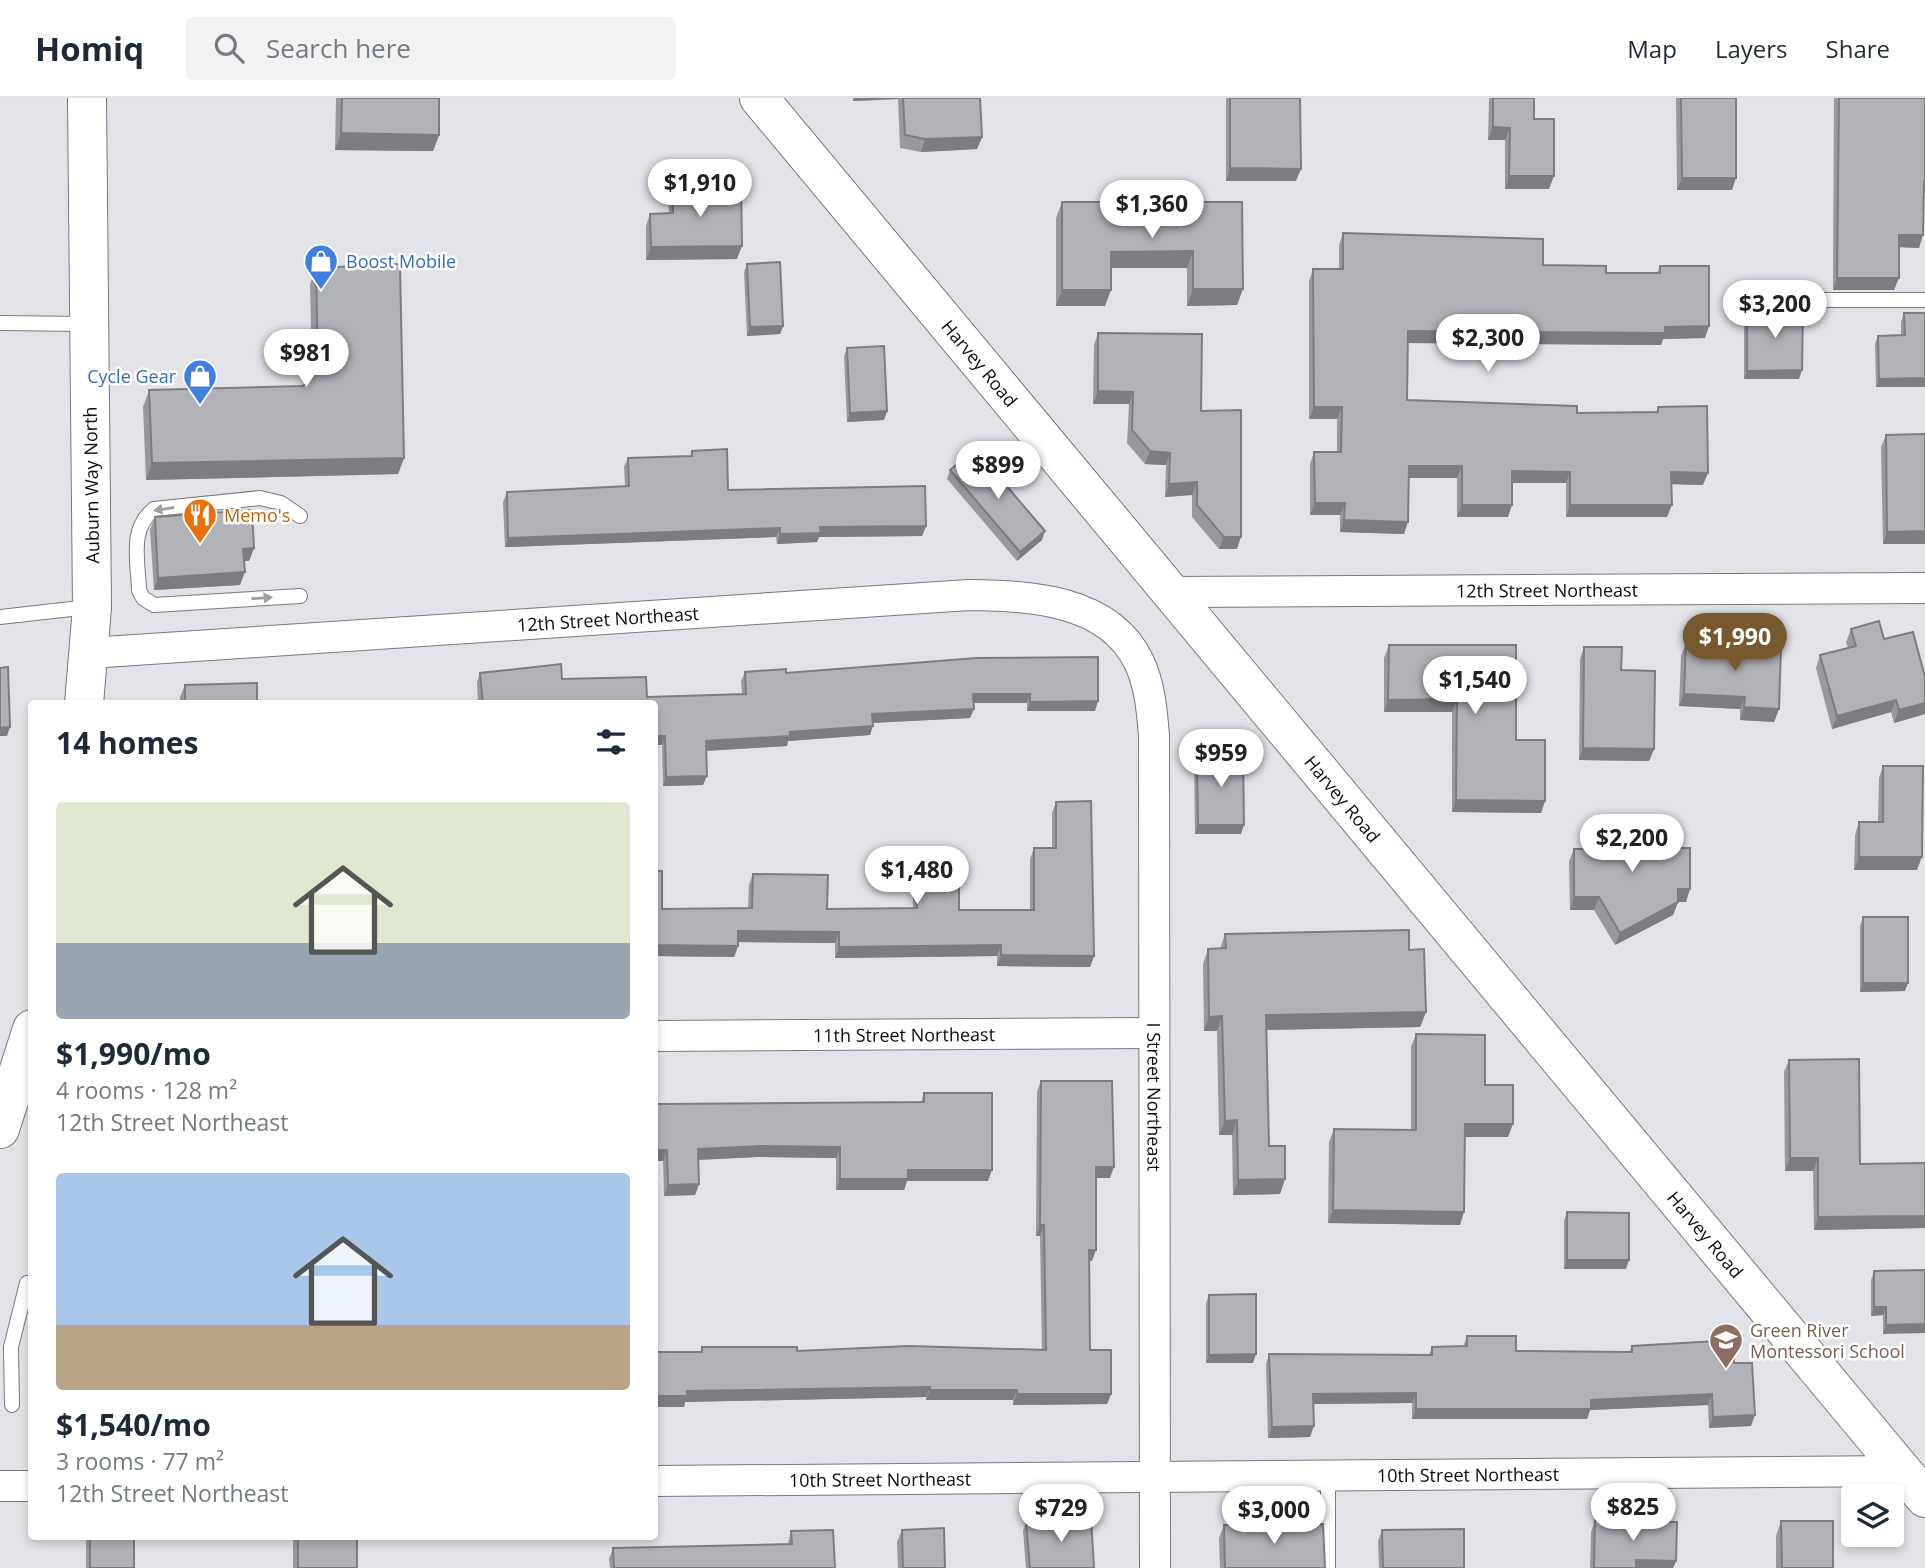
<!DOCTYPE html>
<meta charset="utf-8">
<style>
body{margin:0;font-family:"Open Sans",sans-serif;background:#f2f2f3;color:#1f2937;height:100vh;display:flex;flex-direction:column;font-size:26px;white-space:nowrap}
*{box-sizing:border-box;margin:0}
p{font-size:23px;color:#747a83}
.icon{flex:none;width:38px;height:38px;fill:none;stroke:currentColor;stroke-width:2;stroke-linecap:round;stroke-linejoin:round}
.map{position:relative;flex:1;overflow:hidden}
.details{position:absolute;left:28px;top:602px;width:630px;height:840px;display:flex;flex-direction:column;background:#fff;border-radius:7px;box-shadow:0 4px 10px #0003}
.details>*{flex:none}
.fabs{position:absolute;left:1841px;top:1386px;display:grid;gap:14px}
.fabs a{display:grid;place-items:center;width:63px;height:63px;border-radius:7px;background:#fff;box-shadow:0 4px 10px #0003;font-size:35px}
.price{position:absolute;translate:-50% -60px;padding:0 16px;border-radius:24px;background:#fff;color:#222;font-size:23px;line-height:46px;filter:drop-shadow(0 2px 4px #0008)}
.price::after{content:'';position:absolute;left:50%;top:42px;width:21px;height:16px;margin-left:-10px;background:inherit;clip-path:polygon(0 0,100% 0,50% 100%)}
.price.active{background:#77592d;color:#fff}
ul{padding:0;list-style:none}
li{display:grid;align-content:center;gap:14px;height:371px;padding:0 28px}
li span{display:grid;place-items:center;height:217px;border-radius:7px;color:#555}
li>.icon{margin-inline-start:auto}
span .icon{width:126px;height:126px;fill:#fffc;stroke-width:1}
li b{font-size:30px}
h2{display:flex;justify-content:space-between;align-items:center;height:84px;padding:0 28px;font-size:30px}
header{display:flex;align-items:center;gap:42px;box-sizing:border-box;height:98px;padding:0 35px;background:#fff;border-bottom:2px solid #e0e1e3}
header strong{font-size:33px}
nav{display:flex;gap:38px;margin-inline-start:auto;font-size:24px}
.search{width:490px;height:63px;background:#f2f2f3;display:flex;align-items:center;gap:18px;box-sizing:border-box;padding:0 24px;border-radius:7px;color:#747a83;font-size:26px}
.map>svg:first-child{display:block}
</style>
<header>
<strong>Homiq</strong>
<div class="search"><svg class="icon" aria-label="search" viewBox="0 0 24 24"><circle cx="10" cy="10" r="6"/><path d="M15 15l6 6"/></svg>Search here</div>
<nav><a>Map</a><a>Layers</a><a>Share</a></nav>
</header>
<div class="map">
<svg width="1925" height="1470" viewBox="0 0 1925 1470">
<rect width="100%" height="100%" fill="#e2e3e9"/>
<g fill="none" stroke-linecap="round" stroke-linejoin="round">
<g stroke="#77787e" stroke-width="16">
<path id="lane" d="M1771,202H1925
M0,225L86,226
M300,418L281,405L260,400L154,411C129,431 138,462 139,492L143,500L154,507L300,498
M0,519L89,509
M12,1307L11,1249L27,1185
M1328,1378V1470"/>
</g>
<g stroke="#77787e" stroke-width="32">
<g id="street">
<path id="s1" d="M1169,494L1925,490"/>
<path id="s2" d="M89,555L969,497C1030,498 1109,501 1139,564C1150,587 1152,613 1154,638L1155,1470"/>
<path id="s3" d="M654,938L1154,935"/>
<path id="s4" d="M654,1383L1903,1373"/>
<path d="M0,1388H32"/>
</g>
</g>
<g stroke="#77787e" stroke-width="40">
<g id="secondary">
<path id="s5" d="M759,0L1925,1400"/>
<path d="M84,606L92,509L87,0"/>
<path d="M0,1031L32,931"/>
</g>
</g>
<use href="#lane" stroke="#fff" stroke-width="14"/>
<use href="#street" stroke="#fff" stroke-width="30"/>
<use href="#secondary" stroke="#fff" stroke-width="38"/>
</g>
<path fill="#98999e" d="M336,0H439V37L433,53L335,52Z
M853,0H980L982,39L977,51L921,54L900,50L898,1L853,3Z
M1226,0H1300L1296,83H1226Z
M1489,0H1534V21L1549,91H1505V42H1488Z
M1676,0H1736L1732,92H1677Z
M1834,0H1925V96H1924L1919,150L1899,149L1894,192H1833Z
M673,89L737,161L646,162V128L650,116L669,115L668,102Z
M1062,104H1242L1237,207L1187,208V170H1111L1105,208H1056V120Z
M1343,135L1543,167L1606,175H1657L1660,168L1705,240L1663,241L1661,247L1408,245L1407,302L1577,315L1656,314L1658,309L1703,387L1671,386L1667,419H1566V385H1512L1508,419H1457V380H1409L1404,436L1340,434V417H1310V366L1314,354H1337V321H1309V183L1313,171H1339V147Z
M747,166L783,228L780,236L747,238L744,174Z
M316,170L404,360L398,376L146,382L143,309L149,292L303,288L312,279L310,186Z
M1747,213L1799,281H1744V221Z
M1904,215H1925V289H1876L1875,246L1878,238L1901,237V224Z
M1098,235L1201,313L1237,451H1219L1192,419V397L1165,399L1166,367L1145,366L1127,345L1129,306H1093L1094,247Z
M847,250L887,313L884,322L847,324L844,258Z
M1925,336V446H1883L1881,349L1886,337Z
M692,353L728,392L926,428L922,438L819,439L817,444L777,446L776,439L505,449L503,404L507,394L625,388L624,369L628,360L690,358Z
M950,372L1042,442L1017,463L947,381Z
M155,419L254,450L249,463H244L240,487L154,492L150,432Z
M1851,531L1884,541L1925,579V616L1894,625L1891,614L1832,631L1816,570L1820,557L1848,550L1846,544Z
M1686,545L1779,611L1774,624L1740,622V611L1679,608L1681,558Z
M1389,547L1516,642L1545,703L1541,715L1452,714V614H1384V560Z
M1584,549L1621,572L1654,651L1649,663L1579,662L1580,561Z
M977,560L1095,613H1027V605H974L970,620L873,625L870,637L788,643L787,648L706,653L703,687L663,688L662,647H654V606H478L477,584L480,575L562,581L647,599L742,596L741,583L745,574L786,575Z
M185,587L257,606H180V599Z
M1197,656L1241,736H1195L1194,664Z
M1883,668L1917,772H1854L1855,737L1859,724H1878L1879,680Z
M1056,704L1094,858L1090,869L997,868V858L835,860V845L738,844V848L734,859L654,858V773L662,811L748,810L749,787L753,776L827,811L913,810L912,766L917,755L959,812H1030V761L1034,750H1052V715Z
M1599,732L1651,738L1677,750L1686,804H1678L1673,817L1615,847L1594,812H1570L1569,763L1574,751H1594V745Z
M1863,819L1905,893L1860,894V828Z
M1225,836L1409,852L1426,914L1420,929L1267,932L1269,1048L1285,1081L1280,1096L1233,1097L1232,1037H1219L1217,933H1204L1203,866L1208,851H1220Z
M1416,936L1485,987L1508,1039H1465L1460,1127L1328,1125L1329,1044L1334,1031L1411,1032V949Z
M1789,962L1860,1066L1925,1065V1130L1814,1132L1813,1073H1785L1784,974Z
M1041,983L1110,1080H1096L1092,1163H1089L1090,1252L1111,1296L1107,1306L1013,1307V1302H926V1299L685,1304L684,1309H654L701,1254L702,1249L797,1253L1042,1252L1040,1138H1036L1037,994Z
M924,995L988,1083H907L904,1092H836V1060L757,1059L698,1062L699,1086L695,1097L664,1098L663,1063H654V1006L921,1004Z
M1567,1114L1626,1171H1564V1123Z
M1925,1172L1883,1236V1217L1871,1218V1182L1874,1173Z
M1209,1197L1253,1265H1206V1205Z
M1467,1238L1516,1253L1629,1254L1632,1248L1734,1265L1751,1328L1709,1330L1708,1307L1590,1312L1587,1321H1412V1305L1313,1306L1310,1339L1268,1340L1266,1266L1269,1256L1429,1257L1432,1249H1463Z
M1595,1422L1676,1463L1673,1470H1590L1591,1434Z
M1781,1423L1833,1470H1776V1438Z
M1026,1424L1094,1470H1026L1023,1433Z
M1224,1427L1325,1470H1220L1219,1440Z
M902,1432L945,1470H898L897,1444Z
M1382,1432L1464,1470H1379L1378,1443Z
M791,1433L835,1470H610L609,1461L613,1450L788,1446Z
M86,1438H134V1470H86Z
M293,1438H357V1470H293Z"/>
<path fill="#7c7d81" d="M854,0H899L898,1L853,3Z
M1493,29L1510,30L1505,42H1488Z
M341,35L439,37L433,53L335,52Z
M982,39L977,51L921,54L925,41Z
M1230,70L1301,71L1296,83H1226Z
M1509,78H1554L1549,91H1505Z
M1682,80H1736L1732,92H1677Z
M1899,137H1923L1919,150L1895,149Z
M742,148L737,161L646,162L651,149Z
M1193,153L1187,170H1105L1111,154Z
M1837,180H1899L1894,192H1833Z
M1193,191H1243L1237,207L1187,208Z
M1062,192H1111L1105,208H1056Z
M783,228L780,236L747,238L750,229Z
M1709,228L1705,240L1663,241L1661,247L1404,245L1408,233Z
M1802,272L1799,281H1744L1747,273Z
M1925,280V289H1876L1879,281Z
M1098,293L1133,294L1129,306H1093Z
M1314,309H1342L1337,321H1309Z
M887,313L884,322L847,324L850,315Z
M1150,353L1170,355L1166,367L1145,366Z
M404,360L398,376L146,382L152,365Z
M1409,368H1462L1457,380H1404Z
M1512,373L1570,374L1566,385H1508Z
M1671,374L1708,375L1703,387L1667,386Z
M1197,384L1192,397L1165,399L1169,386Z
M1315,405H1345L1340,417H1310Z
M1462,407H1512L1508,419H1457Z
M1570,407H1672L1667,419H1566Z
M1344,422L1408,424L1404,436L1340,434Z
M926,428L922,438L819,439L817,444L777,446L780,436L820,429Z
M780,430L776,439L505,449L508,440Z
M1045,433L1042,442L1017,463L1020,454Z
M1925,433V446H1883L1887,434Z
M1224,439H1241L1237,451H1219Z
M254,450L249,463H239L243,451Z
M245,474L240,487L154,492L158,480Z
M973,596H1030L1027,605H970Z
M1684,596L1745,599L1740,611L1679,608Z
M1457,601L1452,614H1384L1388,602Z
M1896,602L1891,614L1832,631L1837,618Z
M1098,603L1095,613H1027L1030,604Z
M1925,605V616L1894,625L1899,612Z
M1744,609L1779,611L1774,624L1740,622Z
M974,611L970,620L869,625L872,616Z
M873,628L870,637L788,643L787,648L702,653L706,643L790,634Z
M10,629L7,638H0V630Z
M654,638H665L662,647H654Z
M1583,650L1654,651L1649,663L1579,662Z
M707,678L703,687L663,688L666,679Z
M1456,702L1545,703L1541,715L1452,714Z
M1198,727H1244L1241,736H1195Z
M1859,759H1922L1917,772H1854Z
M1678,791H1690L1686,804H1674Z
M1574,799H1599L1594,812H1570Z
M1678,804L1673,817L1615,847L1620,835Z
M738,833L839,834L835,845L734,844Z
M654,847L738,848L734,859L654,858Z
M1001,847L997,858L835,860L839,849Z
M1001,857L1094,858L1090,869L997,868Z
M1863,885H1908L1905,893L1860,894Z
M1426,914L1420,929L1261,932L1266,917Z
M1222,918L1217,933H1204L1209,919Z
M1237,1022L1232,1037H1219L1225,1023Z
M1465,1026H1513L1508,1039H1461Z
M761,1048L840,1049L836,1060L757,1059L693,1062L698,1051Z
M654,1052H667L663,1063H654Z
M1790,1060H1818L1813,1073H1785Z
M1096,1069H1114L1110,1080H1092Z
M908,1072H992L988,1083H907L904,1092H836L840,1081Z
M1285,1081L1280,1096L1233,1097L1238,1082Z
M699,1086L695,1097L664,1098L668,1087Z
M1333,1112L1464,1114L1460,1127L1328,1125Z
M1925,1118V1130L1814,1132L1818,1119Z
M1040,1127H1044L1040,1138H1036Z
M1089,1152H1096L1092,1163H1085Z
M1567,1162H1629L1626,1171H1564Z
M1874,1209H1886L1883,1217L1871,1218Z
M1925,1226V1235L1883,1236L1886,1227Z
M1256,1256L1253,1265H1206L1209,1257Z
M930,1289L926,1299L685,1304L684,1309H654V1298L687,1293Z
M930,1292H1017L1013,1302H926Z
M1416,1295L1412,1305L1309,1306L1313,1296Z
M1017,1296H1111L1107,1306L1013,1307Z
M1712,1296L1708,1307L1590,1312L1587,1321H1412L1416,1311Z
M1755,1317L1751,1328L1709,1330L1713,1319Z
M1314,1328L1310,1339L1268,1340L1272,1329Z
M1636,1462L1676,1463L1673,1470H1633Z"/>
<path fill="#b1b2b8" stroke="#7c7d81" stroke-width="2" d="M342,0H439V37L341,35Z
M903,0H980L982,39L925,41L905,37Z
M1230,0H1300L1301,71L1230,70Z
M1493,0H1534V21H1554V78H1509L1510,30L1493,29Z
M1681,0H1736V80H1682Z
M1839,0H1925V83H1924L1923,137H1899V180H1837Z
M741,88L742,148L651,149L650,116L673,115V89Z
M1062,104H1242L1243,191H1193V153L1111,154V192H1062Z
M1343,135L1543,141V167L1606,168V175H1660V168H1709V228L1665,229V235L1408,233L1407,302L1577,308V315L1658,314V309L1707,308L1708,375L1671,374L1672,407H1570V374L1512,373V407H1462V368H1409L1408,424L1344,422L1345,405H1315L1314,354H1341L1342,309H1314L1313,171H1343Z
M780,164L783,228L750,229L747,166Z
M400,166L404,360L152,365L149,292L303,288L318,272L316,170Z
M1803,212L1802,272L1747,273V213Z
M1904,215H1925V280L1879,281L1878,238L1905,237Z
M1098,235L1202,236L1201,313L1241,312V439H1224L1197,407V384L1169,386L1170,355L1150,353L1132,332L1133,294L1098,293Z
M884,248L887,313L850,315L847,250Z
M1925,336V433L1887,434L1886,337Z
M727,351L728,392L925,388L926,428L820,429L821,435L780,436V430L508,440L507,394L629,388L628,360L692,358V353Z
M975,351L1045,433L1020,454L950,372Z
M252,412L254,450L243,451L245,474L158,480L155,419Z
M1879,523L1884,541L1913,534L1925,579V605L1899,612L1896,602L1837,618L1820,557L1856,548L1851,531Z
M1686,545L1781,549L1779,611L1744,609L1745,599L1684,596Z
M1389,547H1516V642H1545V703L1456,702L1457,601L1388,602Z
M1584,549H1622L1621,572L1655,573L1654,651L1583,650Z
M1098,559V603L1030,604V596H973L974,611L872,616L873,628L790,634V638L706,643L707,678L666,679L665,638H654V606H483L480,575L561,566L562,581L646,579L647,599L746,596L745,574L786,571V575L977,560Z
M8,569L10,629L0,630V570Z
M257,585V606H185V587Z
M1243,655L1244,727H1198L1197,656Z
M1883,668H1923L1922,759H1859V724H1883Z
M1091,703L1094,858L1001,857V847L839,849V834L738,833V848L654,847V773H662V811L752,810L753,776L828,777L827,811L917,810V755H959V812H1034V750H1056V704Z
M1599,732H1651V738H1677V750H1690V791H1678V804L1620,835L1599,799H1574V751H1599Z
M1863,819H1908V885H1863Z
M1409,832V852L1424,851L1426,914L1266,917L1269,1048H1285V1081L1238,1082L1237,1022L1225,1023L1222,918L1209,919L1208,851L1226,850L1225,836Z
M1416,936L1485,937V987H1513V1026H1465L1464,1114L1333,1112L1334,1031L1416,1032Z
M1859,961L1860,1066L1925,1065V1118L1818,1119V1060H1790L1789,962Z
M1041,983H1112L1114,1069H1096V1152H1089L1090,1252H1111V1296H1017V1292H930V1289L687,1293V1298H654V1254H702V1249H797V1253L909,1248L1046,1252L1044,1127H1040Z
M924,995H992V1072H908V1081H840V1049L761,1048L698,1051L699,1086L668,1087L667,1052H654V1006L924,1004Z
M1567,1114L1629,1115V1162H1567Z
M1925,1172V1226L1886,1227V1209H1874V1173Z
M1256,1196V1256L1209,1257V1197Z
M1467,1238H1516V1253L1632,1254V1248L1733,1242L1734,1265H1752L1755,1317L1713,1319L1712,1296L1591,1302V1311H1416V1295L1313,1296L1314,1328L1272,1329L1269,1256L1432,1257V1249L1467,1248Z
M1091,1420L1094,1470H1030L1026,1424Z
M1595,1422L1677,1424L1676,1463L1636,1462V1470H1594Z
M1781,1423H1833V1470H1782Z
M1323,1426L1325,1470H1225L1224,1427Z
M944,1430L945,1470H903L902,1432Z
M1464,1431V1470H1383L1382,1432Z
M833,1432L835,1470H614L613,1450L792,1446L791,1433Z
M90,1438H134V1470H90Z
M298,1438H357V1470H298Z"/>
<defs><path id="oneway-solid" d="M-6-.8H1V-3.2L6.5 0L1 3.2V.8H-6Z" transform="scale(1.75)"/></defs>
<g fill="#9e9e9f">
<use href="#oneway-solid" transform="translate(164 411) rotate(171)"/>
<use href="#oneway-solid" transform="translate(262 500) rotate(-4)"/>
</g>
<defs>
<g id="shop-pin" transform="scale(1.75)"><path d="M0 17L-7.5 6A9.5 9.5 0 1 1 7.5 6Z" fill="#3f7fe0" stroke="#fff"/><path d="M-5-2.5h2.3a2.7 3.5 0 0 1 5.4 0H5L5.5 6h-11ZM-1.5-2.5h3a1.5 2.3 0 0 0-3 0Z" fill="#fff"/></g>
<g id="restaurant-pin" transform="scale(1.75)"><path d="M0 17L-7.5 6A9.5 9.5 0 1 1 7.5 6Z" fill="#e8710a" stroke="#fff"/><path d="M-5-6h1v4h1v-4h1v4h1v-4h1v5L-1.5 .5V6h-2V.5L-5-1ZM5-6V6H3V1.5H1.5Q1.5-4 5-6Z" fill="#fff"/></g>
<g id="school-pin" transform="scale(1.75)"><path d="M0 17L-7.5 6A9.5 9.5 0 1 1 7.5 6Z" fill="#8d6e63" stroke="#fff"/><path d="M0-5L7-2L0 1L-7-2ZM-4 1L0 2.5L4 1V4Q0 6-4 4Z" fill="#fff"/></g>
</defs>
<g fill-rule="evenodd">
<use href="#shop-pin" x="321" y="163"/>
<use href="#shop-pin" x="200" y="278"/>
<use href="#restaurant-pin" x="200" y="417"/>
<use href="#school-pin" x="1726" y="1242"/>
</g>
<g text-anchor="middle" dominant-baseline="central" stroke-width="5" stroke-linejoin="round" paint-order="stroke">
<g font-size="18" fill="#366cbe" stroke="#fff" text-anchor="start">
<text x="346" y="163">Boost Mobile</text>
<text x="176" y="278" text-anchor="end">Cycle Gear</text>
</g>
<g font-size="18" fill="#0c0c0e" stroke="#fff">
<text stroke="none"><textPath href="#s5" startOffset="345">Harvey Road</textPath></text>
<text transform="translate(91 387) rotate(-91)">Auburn Way North</text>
<text stroke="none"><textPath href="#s1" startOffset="378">12th Street Northeast</textPath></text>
<text stroke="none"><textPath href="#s2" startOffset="520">12th Street Northeast</textPath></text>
<text stroke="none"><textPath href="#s5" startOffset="912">Harvey Road</textPath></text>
<text stroke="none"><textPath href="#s3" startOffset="250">11th Street Northeast</textPath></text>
<text stroke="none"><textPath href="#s2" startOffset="1512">I Street Northeast</textPath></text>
<text stroke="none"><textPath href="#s5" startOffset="1479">Harvey Road</textPath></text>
<text stroke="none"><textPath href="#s4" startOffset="814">10th Street Northeast</textPath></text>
<text stroke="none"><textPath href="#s4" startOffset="226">10th Street Northeast</textPath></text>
</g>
<g font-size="18" fill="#c56008" stroke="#fff" text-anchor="start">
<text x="224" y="417">Memo's</text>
</g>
<g font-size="18" fill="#785e54" stroke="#fff" text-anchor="start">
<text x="1750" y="1232">Green River<tspan x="1750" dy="21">Montessori School</tspan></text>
</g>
</g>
</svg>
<div class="fabs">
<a><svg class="icon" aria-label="layers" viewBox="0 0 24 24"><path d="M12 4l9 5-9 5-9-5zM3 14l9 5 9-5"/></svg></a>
</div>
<b class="price" style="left:700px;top:121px">$1,910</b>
<b class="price" style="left:1152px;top:142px">$1,360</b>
<b class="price" style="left:1775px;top:242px">$3,200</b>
<b class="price" style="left:1488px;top:276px">$2,300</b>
<b class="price" style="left:306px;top:291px">$981</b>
<b class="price" style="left:998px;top:403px">$899</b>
<b class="price active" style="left:1735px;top:575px">$1,990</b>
<b class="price" style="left:1475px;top:618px">$1,540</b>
<b class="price" style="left:1221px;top:691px">$959</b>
<b class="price" style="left:1632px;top:776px">$2,200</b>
<b class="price" style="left:917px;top:808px">$1,480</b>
<b class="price" style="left:1633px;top:1445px">$825</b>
<b class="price" style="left:1061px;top:1446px">$729</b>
<b class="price" style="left:1274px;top:1448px">$3,000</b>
<section class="details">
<h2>14 homes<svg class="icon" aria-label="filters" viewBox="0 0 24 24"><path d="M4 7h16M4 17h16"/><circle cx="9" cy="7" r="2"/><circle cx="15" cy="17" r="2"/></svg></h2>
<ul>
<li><span style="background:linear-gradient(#dfe7d0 65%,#9aa5b1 0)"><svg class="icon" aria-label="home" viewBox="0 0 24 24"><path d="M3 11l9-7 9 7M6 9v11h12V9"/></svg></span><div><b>$1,990/mo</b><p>4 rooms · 128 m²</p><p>12th Street Northeast</p></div></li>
<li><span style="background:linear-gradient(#a9c7e8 70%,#b9a48a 0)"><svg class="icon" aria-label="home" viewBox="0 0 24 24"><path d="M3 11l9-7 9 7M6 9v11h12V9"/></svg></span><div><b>$1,540/mo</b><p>3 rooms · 77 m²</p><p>12th Street Northeast</p></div></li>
</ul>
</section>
</div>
